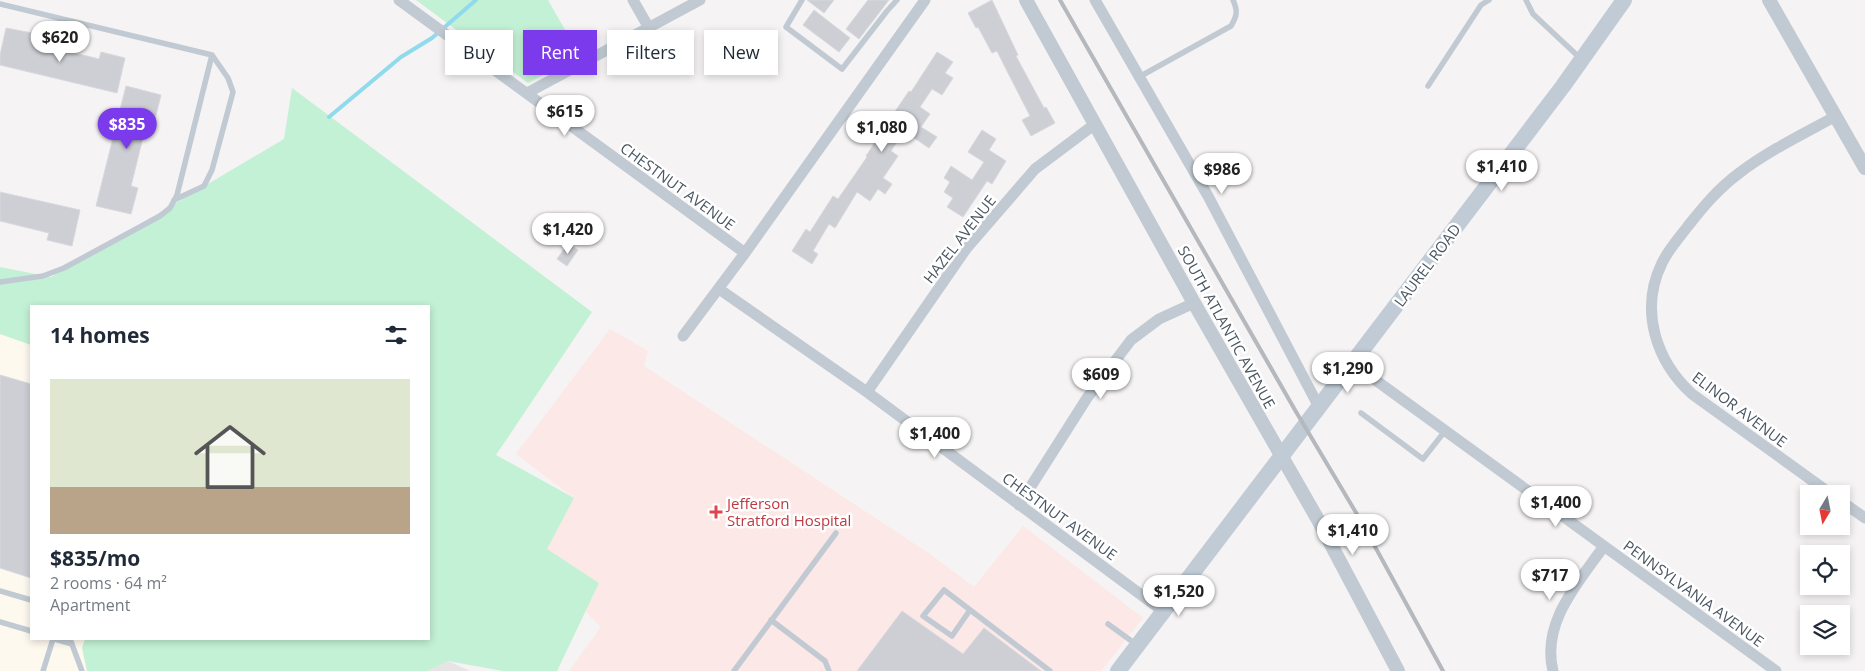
<!DOCTYPE html>
<meta charset="utf-8">
<style>
body{margin:0;font-family:"Open Sans",sans-serif;background:#f6f6f7;color:#1f2937;height:100vh;display:flex;flex-direction:column;font-size:19px;white-space:nowrap}
*{box-sizing:border-box;margin:0}
p{font-size:16px;color:#747a83}
.icon{flex:none;width:28px;height:28px;fill:none;stroke:currentColor;stroke-width:2;stroke-linecap:round;stroke-linejoin:round}
.map{position:relative;flex:1;overflow:hidden}
.sheet{position:absolute;left:30px;top:305px;width:400px;height:335px;display:flex;flex-direction:column;background:#fff;border-radius:0px;box-shadow:0 2px 8px #0003}
.sheet>*{flex:none}
.top-card{position:absolute;left:445px;top:30px;width:475px;height:45px;display:flex;gap:10px}
.needle{width:32px;rotate:190deg}
.controls{position:absolute;left:1800px;top:485px;display:grid;gap:10px}
.controls a{display:grid;place-items:center;width:50px;height:50px;border-radius:0px;background:#fff;box-shadow:0 2px 8px #0003;font-size:25px}
.price{position:absolute;translate:-50% -42px;padding:0 11px;border-radius:18px;background:#fff;color:#222;font-size:16px;line-height:32px;filter:drop-shadow(0 1px 2px #0008)}
.price::after{content:'';position:absolute;left:50%;top:30px;width:15px;height:11px;margin-left:-8px;background:inherit;clip-path:polygon(0 0,100% 0,50% 100%)}
.price.active{background:#7c3aed;color:#fff}
ul{padding:0;list-style:none}
li{display:grid;align-content:center;gap:10px;height:265px;padding:0 20px}
li span{display:grid;place-items:center;height:155px;border-radius:0px;color:#555}
li>.icon{margin-inline-start:auto}
span .icon{width:90px;height:90px;fill:#fffc;stroke-width:1}
li b{font-size:21px}
h2{display:flex;justify-content:space-between;align-items:center;height:60px;padding:0 20px;font-size:21px}
.tag{padding:0 18px;border-radius:0px;background:#fff;box-shadow:0 2px 8px #0003;font-size:18px;line-height:45px}
.tag.active{background:#7c3aed;color:#fff}
.map>svg:first-child{display:block}
</style>
<div class="map">
<svg width="1865" height="671" viewBox="0 0 1865 671">
<rect width="100%" height="100%" fill="#f5f3f3"/>
<path fill="#fdf9ef" d="M0,334L31,345V639H85L82,648L87,671H0Z"/>
<path fill="#e6e4e5" d="M448,661L470,671H427Z"/>
<path fill="#fce8e6" d="M610,329L648,351L644,366L930,554L974,587L1023,526L1143,618L1101,671H569L601,627L583,609L599,583L546,549L574,498L516,454Z"/>
<path fill="#c3f1d5" d="M416,0H548L580,56L528,83Z
M292,88L592,312L496,455L574,498L547,549L599,583L557,671H503L448,661L427,671H87L82,648L85,639H429V306H31V345L0,334V267L51,277L284,139Z"/>
<g fill="none" stroke-linecap="round" stroke-linejoin="round">
<path stroke="#90daee" stroke-width="4" d="M329,117L401,57L432,38L476,0"/>
</g>
<path fill="#cdcfd5" stroke="#d7d9de" d="M807,0H834L824,13Z
M868,0H889L859,39L846,29Z
M992,0L1018,55L1016,56L1044,108L1046,107L1055,123L1031,136L1022,120L1030,116L1010,77L997,51L992,53L978,27L976,28L968,13Z
M814,10L850,38L839,52L803,25Z
M6,28L32,33L30,42L99,59L101,52L125,58L117,93L0,65V55Z
M937,52L953,62L945,73L953,78L942,95L932,89L920,107L930,114L921,127L937,137L929,148L904,131L891,151L898,156L883,178L892,184L885,194L878,189L870,201L857,192L835,228L829,224L813,251L818,254L812,264L792,251L806,229L810,232L833,196L838,199L867,157L866,156L894,113L909,91L911,92Z
M126,86L161,95L155,119L148,117L131,186L138,188L131,214L96,206Z
M982,130L996,139L989,150L1006,161L992,184L987,181L963,217L947,207L953,198L944,192L950,182L944,178L951,166L972,180L984,162L968,152Z
M0,192L80,210L72,246L47,240L49,233L0,221Z
M568,243L578,250L567,266L557,259Z
M0,375L31,384V578L0,568Z
M902,611L963,654L984,628L1041,671H857Z"/>
<g fill="none" stroke-linecap="round" stroke-linejoin="round">
<path stroke="#c1cad2" stroke-width="5.5" d="M802,0L786,27L842,69L887,11L897,0
M1526,0L1533,14L1580,58
M0,4L212,55L228,78L233,92L212,170L204,186L174,200
M1139,77L1231,26C1237,16 1238,11 1233,0
M1428,86L1481,5L1489,0
M0,282L43,276L64,268L160,216L170,208L177,195L212,55
M1361,413L1423,459L1445,431
M0,591L31,600
M970,610L952,636L923,616L944,590L1050,671
M771,620L825,661L829,671
M0,622L31,631
M1108,624L1137,645
M55,639L72,644
M70,639L82,671
M43,671L53,639
M734,671L836,533"/>
<path stroke="#c1cad2" stroke-width="11" d="M399,0L745,253
M633,0L649,28
M1095,0L1208,196L1319,407
M527,93L700,0
M719,289L867,392L1163,611
M683,336L745,253L925,0
M1352,363L1776,671
M867,392L966,249L1035,169L1095,124
M1831,494L1692,394C1656,361 1639,310 1662,263C1668,250 1679,238 1688,226C1703,207 1718,189 1738,174C1768,151 1803,134 1836,116
M1841,501L1865,518
M1019,505L1087,398L1131,340L1159,319L1194,303
M1553,671C1541,623 1578,583 1604,546"/>
<path stroke="#c1cad2" stroke-width="14" d="M1026,0L1194,303L1317,518L1398,671
M1769,0L1865,168"/>
<path stroke="#c1cbd6" stroke-width="16" d="M1118,671L1563,86L1624,0"/>
<path stroke="#b5b8bd" stroke-width="4" d="M1060,0L1295,410L1361,521L1443,671"/>
</g>
<path fill="#e0444e" stroke="#fff" stroke-width="2" d="M713.5 504.5h5v5h5v5h-5v5h-5v-5h-5v-5h5z"/>
<g text-anchor="middle" dominant-baseline="central" stroke-width="5" stroke-linejoin="round" paint-order="stroke">
<g font-size="15" fill="#4a5661" stroke="#fff">
<text transform="translate(678 186) rotate(36)">CHESTNUT AVENUE</text>
<text transform="translate(959 239) rotate(-52)">HAZEL AVENUE</text>
<text transform="translate(1427 265) rotate(-53)">LAUREL ROAD</text>
<text transform="translate(1227 327) rotate(61)">SOUTH ATLANTIC AVENUE</text>
<text transform="translate(1740 409) rotate(37)">ELINOR AVENUE</text>
<text transform="translate(1060 516) rotate(36)">CHESTNUT AVENUE</text>
<text transform="translate(1694 593) rotate(36)">PENNSYLVANIA AVENUE</text>
</g>
<g font-size="15" fill="#be3a42" stroke="#fff" text-anchor="start">
<text x="727" y="503">Jefferson<tspan x="727" dy="17">Stratford Hospital</tspan></text>
</g>
</g>
</svg>
<div class="controls">
<a><svg class="needle" viewBox="-14 -14 28 28"><path d="M0-13l5 13h-10z" fill="#e53935"/><path d="M0 13l5-13h-10z" fill="#747a83"/></svg></a>
<a><svg class="icon" aria-label="locate" viewBox="0 0 24 24"><circle cx="12" cy="12" r="6"/><path d="M12 2v4M12 18v4M2 12h4M18 12h4"/></svg></a>
<a><svg class="icon" aria-label="layers" viewBox="0 0 24 24"><path d="M12 4l9 5-9 5-9-5zM3 14l9 5 9-5"/></svg></a>
</div>
<b class="price" style="left:60px;top:63px">$620</b>
<b class="price" style="left:565px;top:137px">$615</b>
<b class="price active" style="left:127px;top:150px">$835</b>
<b class="price" style="left:882px;top:153px">$1,080</b>
<b class="price" style="left:1502px;top:192px">$1,410</b>
<b class="price" style="left:1222px;top:195px">$986</b>
<b class="price" style="left:568px;top:255px">$1,420</b>
<b class="price" style="left:1348px;top:394px">$1,290</b>
<b class="price" style="left:1101px;top:400px">$609</b>
<b class="price" style="left:935px;top:459px">$1,400</b>
<b class="price" style="left:1556px;top:528px">$1,400</b>
<b class="price" style="left:1353px;top:556px">$1,410</b>
<b class="price" style="left:1550px;top:601px">$717</b>
<b class="price" style="left:1179px;top:617px">$1,520</b>
<div class="top-card">
<a class="tag">Buy</a>
<a class="tag active">Rent</a>
<a class="tag">Filters</a>
<a class="tag">New</a>
</div>
<section class="sheet">
<h2>14 homes<svg class="icon" aria-label="filters" viewBox="0 0 24 24"><path d="M4 7h16M4 17h16"/><circle cx="9" cy="7" r="2"/><circle cx="15" cy="17" r="2"/></svg></h2>
<ul>
<li><span style="background:linear-gradient(#dfe7d0 70%,#b9a48a 0)"><svg class="icon" aria-label="home" viewBox="0 0 24 24"><path d="M3 11l9-7 9 7M6 9v11h12V9"/></svg></span><div><b>$835/mo</b><p>2 rooms · 64 m²</p><p>Apartment</p></div></li>
</ul>
</section>
</div>
